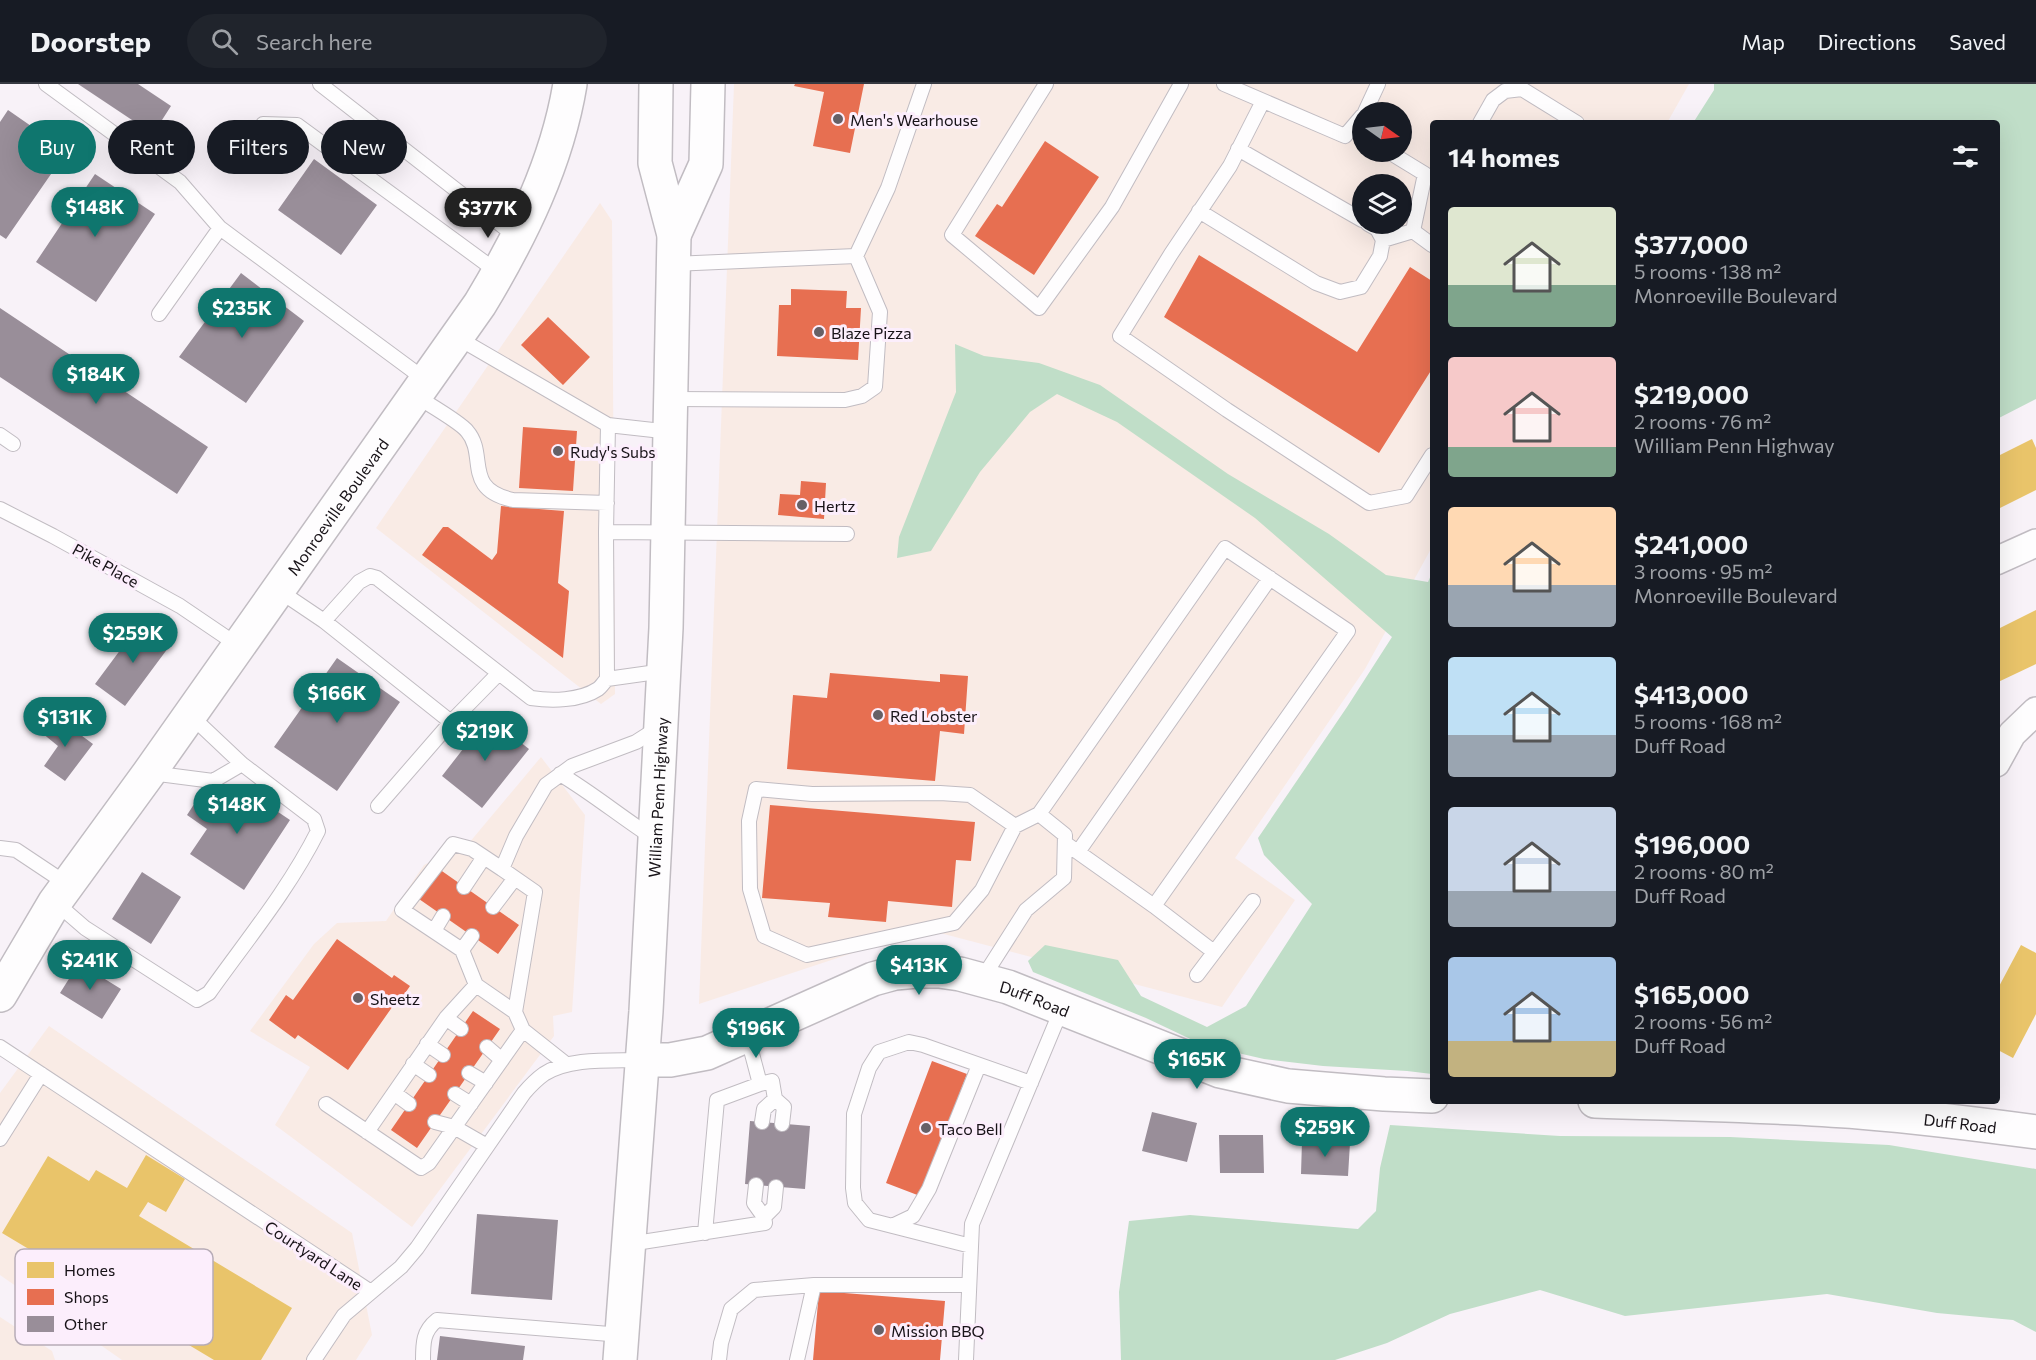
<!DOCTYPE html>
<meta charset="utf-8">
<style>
body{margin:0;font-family:Commissioner,sans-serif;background:#20242c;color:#f1f3f6;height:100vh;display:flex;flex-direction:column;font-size:22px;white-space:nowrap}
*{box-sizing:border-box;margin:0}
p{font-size:20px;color:#9ea1a6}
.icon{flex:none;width:33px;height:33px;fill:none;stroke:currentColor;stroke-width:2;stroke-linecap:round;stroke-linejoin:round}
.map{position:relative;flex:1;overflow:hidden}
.panel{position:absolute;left:1430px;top:36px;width:570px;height:984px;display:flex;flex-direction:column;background:#171b24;border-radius:6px;box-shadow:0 6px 24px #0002}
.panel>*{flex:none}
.top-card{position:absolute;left:18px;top:36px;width:570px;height:54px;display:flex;gap:12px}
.needle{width:39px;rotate:104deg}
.controls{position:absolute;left:1352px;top:18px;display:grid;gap:12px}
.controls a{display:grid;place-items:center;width:60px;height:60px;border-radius:50%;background:#171b24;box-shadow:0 6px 24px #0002;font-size:30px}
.price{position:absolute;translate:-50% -51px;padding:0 14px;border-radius:21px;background:#0f766e;color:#fff;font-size:20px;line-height:39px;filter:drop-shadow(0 2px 3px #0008)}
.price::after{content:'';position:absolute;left:50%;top:36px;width:18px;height:14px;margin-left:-9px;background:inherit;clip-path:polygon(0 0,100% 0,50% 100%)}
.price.on{background:#222;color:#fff}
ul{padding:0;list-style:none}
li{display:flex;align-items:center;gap:18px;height:150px;padding:0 18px}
li span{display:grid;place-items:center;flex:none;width:168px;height:120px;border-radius:6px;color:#555}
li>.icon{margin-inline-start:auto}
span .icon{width:72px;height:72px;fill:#fffc;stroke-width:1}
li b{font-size:26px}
h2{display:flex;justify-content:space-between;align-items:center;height:72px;padding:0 18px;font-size:26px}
.tag{padding:0 21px;border-radius:27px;background:#171b24;box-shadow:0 6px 24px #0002;font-size:21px;line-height:54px}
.tag.on{background:#0f766e;color:#fff}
header{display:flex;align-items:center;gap:36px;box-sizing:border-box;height:84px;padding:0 30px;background:#171b24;border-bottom:2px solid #363941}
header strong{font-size:28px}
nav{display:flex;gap:33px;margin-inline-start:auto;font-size:21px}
.search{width:420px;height:54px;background:#20242c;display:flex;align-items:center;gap:15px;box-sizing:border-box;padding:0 21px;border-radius:33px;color:#9ea1a6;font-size:22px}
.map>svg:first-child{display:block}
</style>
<header>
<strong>Doorstep</strong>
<div class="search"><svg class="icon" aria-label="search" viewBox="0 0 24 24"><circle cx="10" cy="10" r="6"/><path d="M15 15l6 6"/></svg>Search here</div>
<nav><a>Map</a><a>Directions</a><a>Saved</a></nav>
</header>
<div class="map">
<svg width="2036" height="1276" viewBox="0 0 2036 1276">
<rect width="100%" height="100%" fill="#f8f2f8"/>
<path fill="#f9ebe5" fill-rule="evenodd" d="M734,0H1689L1667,39H1432V463L1365,585L1235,774L1295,816L1222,923L925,845L699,920ZM1362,28H1401V68H1362ZM1362,100H1401V140H1362Z
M600,119L612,137L615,610L601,620L376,444Z
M541,673L585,731L572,928L553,932L554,952L412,1143L275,1041L310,983L250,947L314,860L337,839L386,837L424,781L469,759Z
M49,942L352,1149L372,1251L356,1276H122L0,1191V1009Z
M0,1233L52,1267L55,1276H0Z"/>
<path fill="#c0dec8" d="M1714,0H2036V315L1997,335L1996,39H1693L1714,6Z
M955,260L984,272L1039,279L1100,301L1228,390L1329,450L1386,491L1428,498L1432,489V990L1407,987L1323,982L1264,975L1203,961L1146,934L1033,888L1028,877L1045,861L1118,876L1141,912L1207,943L1246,922L1312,820L1264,771L1258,754L1347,623L1392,553L1255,434L1117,338L1057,310L1030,328L980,388L931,467L897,474L899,453L956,308Z
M1390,1041L1560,1052L1730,1053L1889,1061L2036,1085V1248L2013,1236L1937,1229L1827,1210L1625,1232L1540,1206L1450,1230L1387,1259L1335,1276H1121L1119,1208L1129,1137L1190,1131L1358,1145L1376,1127L1380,1084Z"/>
<path fill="#e9c46a" d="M2032,355L2036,364V406L1996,426V373Z
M2036,526V580L1996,599V546Z
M2021,861L2036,869V930L2013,974L1996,965V908Z
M146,1071L185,1095L166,1128L148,1118L139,1132L292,1224L261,1276H214L2,1149L48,1072L89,1097L96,1086L127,1104Z"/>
<path fill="#e76f51" d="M795,0H864L850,69L813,62L824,8L794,2Z
M1045,57L1099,93L1034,191L975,152L997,120L1002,123Z
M1199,171L1357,268L1410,183L1432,197V285L1379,369L1164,233Z
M791,205L847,207L846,224H861L858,276L777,272L779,221H791Z
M548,233L590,273L563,301L521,261Z
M523,343L577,347L573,407L519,404Z
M801,397L826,399L824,435L778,431L780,410L800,411Z
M501,422L564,427L558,499L569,507L563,574L422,471L443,443H448L492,476L497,469Z
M830,589L940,598V590L968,592L964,650L940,647L935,697L787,685L793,611L827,614Z
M770,721L975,738L971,777L956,776L952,823L888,817L886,838L828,833L830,819L762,814Z
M439,785L519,841L498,870L419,815Z
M337,855L392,894L394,891L410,902L397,921L395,919L348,986L298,951L295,955L269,936L286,911L293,916Z
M473,927L500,945L417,1064L391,1046Z
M932,977L967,990L920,1112L886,1099Z
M819,1207L945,1217L940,1276H813Z"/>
<path fill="#998e99" d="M78,0H138L171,22L153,50Z
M8,26L67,67L6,155L0,151V38Z
M314,75L377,121L341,171L278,126Z
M95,90L155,130L96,218L36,178Z
M241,189L304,237L246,319L179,273Z
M0,224L208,363L177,410L0,293Z
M141,538L171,560L125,622L95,600Z
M337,574L400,618L337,707L274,663Z
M55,632L93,660L65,697L44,682L58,662L42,649Z
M488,633L529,665L482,724L442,692Z
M238,701L290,736L244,806L190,770L207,745L187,731L200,711L223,725Z
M142,788L181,813L151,860L112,835Z
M79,879L121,905L102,935L60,909Z
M1152,1028L1197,1039L1187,1078L1142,1067Z
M750,1037L810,1042L805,1105L745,1100Z
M1219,1051H1263L1264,1089H1220Z
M1302,1057L1350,1059L1348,1092L1301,1090Z
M477,1130L558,1136L552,1216L471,1210Z
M440,1252L525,1262L523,1276H437Z"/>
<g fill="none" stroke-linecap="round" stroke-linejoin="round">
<g stroke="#c1bcc2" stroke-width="16">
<path id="service" d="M46,0L180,98L220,144L427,297
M320,0L518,154
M1046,0L952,151L1039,224L1112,123L1181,0
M1224,0L1345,52L1362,32
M1263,17L1230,82L1171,170L1120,252L1227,326L1369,419L1406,412L1432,371
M1365,28L1378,0
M1480,39L1493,16L1505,7L1522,5L1577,39
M263,40L297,41L499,189
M1238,65L1362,136
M1389,68L1425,90L1413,147L1432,161
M1199,127L1316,199L1340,208L1361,203L1380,172L1383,156L1377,145L1368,140
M1383,156L1413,147
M856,172L888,104L924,0
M159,230L220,144
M458,254L608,341L671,348
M416,312C428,320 460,338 467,347C488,371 462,405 513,416L607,419
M671,315L845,316L862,312L875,303L880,228L856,172L673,180
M0,351L13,360
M0,425L53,452L180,522L239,562
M606,448L847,450
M278,506L324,537L359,498L370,492L377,494L531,614C551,617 580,617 598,605C601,603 604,598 607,595L606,448L608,341
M324,537L451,638
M607,595L664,587
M151,689L213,697L242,680
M560,690C592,709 621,733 652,753
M378,722L451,638L499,589
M1039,730L1225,464L1348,547L1154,822L1065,759
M0,764L16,766L67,800
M1078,768L1270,494
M502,785L472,765L453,760L402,826L462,866L476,901L515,928
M464,803L484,773
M55,818L85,844L197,916L209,909C246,857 289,805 318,747L314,735L242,680L190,631
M1154,822L1214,868
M493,823L515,794
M434,847L443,832
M462,866L472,852
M1197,891L1253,817
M982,895L1026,826L1064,794L1065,751L1039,730L1015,742L982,806L954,839L807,871L764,852L750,805L749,737L756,705L812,710L940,709L970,711L1015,742
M446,934L461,945
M747,951L760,1000
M427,960L443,971
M0,963L371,1208
M487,963L502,976
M413,980L429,991
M566,980L523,946L515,928L535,808L502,785L516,752L546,701L572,682L636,658L658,644
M469,989L486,999
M394,1009L409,1020
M455,1010L471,1020
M326,1020L421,1084L429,1079L523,946
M435,1038L454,1043L487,1062
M762,1038L764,1025L775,1015
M367,1048L446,934L476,901
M0,1055L41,990
M756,1101L754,1119L764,1133
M892,1142L913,1132L929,1105L979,981
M705,1149L717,1016L760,1000L772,997L775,1015L784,1023L782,1040
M629,1160L765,1139L764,1133L774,1123L776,1103
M971,1162L869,1136L855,1119L853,1104L854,1030L869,984L879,968L909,958L923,961L1031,999
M314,1276L344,1231L401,1183L417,1164L524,1009C530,1002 537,995 544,990C570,973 612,977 642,976
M423,1276C423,1259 423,1247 437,1236L622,1251
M719,1276L721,1259L731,1225L754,1206L814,1201H969
M797,1276L814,1201
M966,1276L972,1140L1062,924"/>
</g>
<g stroke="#c1bcc2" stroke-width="30">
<path id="minor" d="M1996,477L2036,459
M1996,679L2012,650L2036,627"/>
</g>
<g stroke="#c1bcc2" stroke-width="36">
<g id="tertiary">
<path id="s1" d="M642,976H670L707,969L873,895L895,889L917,887H939L960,890L1008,903L1220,987L1288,1002L1384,1010L1432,1012"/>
<path id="s2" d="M1595,1017C1683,1020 1772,1021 1859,1028C1919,1033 1977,1040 2036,1048"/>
</g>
</g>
<g stroke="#c1bcc2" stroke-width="36">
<g id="secondary">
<path id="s3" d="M0,911L55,818L149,689L480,220C521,152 557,79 570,0"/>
</g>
</g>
<g stroke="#c1bcc2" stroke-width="36">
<g id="trunk">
<path d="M674,151L706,80L708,0"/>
<path id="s4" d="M620,1276L646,927L666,544L674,151L655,79L656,0"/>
</g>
</g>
<use href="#service" stroke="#fefdfe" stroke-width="14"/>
<use href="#minor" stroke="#fefdfe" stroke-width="27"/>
<use href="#tertiary" stroke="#fefdfe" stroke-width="33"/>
<use href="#secondary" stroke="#fefdfe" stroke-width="33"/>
<use href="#trunk" stroke="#fefdfe" stroke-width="33"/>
</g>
<g fill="#666066" stroke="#fceefc" stroke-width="2">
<circle cx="838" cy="35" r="6"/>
<circle cx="819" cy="248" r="6"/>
<circle cx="558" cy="367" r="6"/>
<circle cx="802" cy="421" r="6"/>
<circle cx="878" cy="631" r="6"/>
<circle cx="358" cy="914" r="6"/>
<circle cx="926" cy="1044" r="6"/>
<circle cx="879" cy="1246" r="6"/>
</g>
<g text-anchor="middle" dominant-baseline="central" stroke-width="6" stroke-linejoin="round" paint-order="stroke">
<g font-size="16" fill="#171217" stroke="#fceefc" text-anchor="start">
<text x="850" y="35">Men's Wearhouse</text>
<text x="831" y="248">Blaze Pizza</text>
<text x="570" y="367">Rudy's Subs</text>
<text x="814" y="421">Hertz</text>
<text x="890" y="631">Red Lobster</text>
<text x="370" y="914">Sheetz</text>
<text x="938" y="1044">Taco Bell</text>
<text x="891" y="1246">Mission BBQ</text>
</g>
<g font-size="16" fill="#171217" stroke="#fceefc">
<text stroke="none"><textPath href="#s3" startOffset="594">Monroeville Boulevard</textPath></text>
<text transform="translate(106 481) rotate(29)">Pike Place</text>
<text stroke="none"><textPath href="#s4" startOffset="564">William Penn Highway</textPath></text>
<text stroke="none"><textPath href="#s1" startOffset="414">Duff Road</textPath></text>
<text stroke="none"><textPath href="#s2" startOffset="366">Duff Road</textPath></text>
<text transform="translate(314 1171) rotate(33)">Courtyard Lane</text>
</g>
</g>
<rect x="15" y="1165" width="198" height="96" rx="9" fill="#fceefc" stroke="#b7acb7" stroke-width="1.5"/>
<rect x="27" y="1178" width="27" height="16" fill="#e9c46a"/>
<rect x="27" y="1205" width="27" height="16" fill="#e76f51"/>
<rect x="27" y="1232" width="27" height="16" fill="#998e99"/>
<g font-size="16" fill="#171217">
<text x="64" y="1192">Homes</text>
<text x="64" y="1219">Shops</text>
<text x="64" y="1246">Other</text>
</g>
</svg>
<div class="controls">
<a><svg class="needle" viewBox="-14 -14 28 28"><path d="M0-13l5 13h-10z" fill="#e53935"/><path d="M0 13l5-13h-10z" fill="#9ea1a6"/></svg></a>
<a><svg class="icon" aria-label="layers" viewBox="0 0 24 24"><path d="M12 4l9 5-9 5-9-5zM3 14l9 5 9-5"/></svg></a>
</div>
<b class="price" style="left:95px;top:154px">$148K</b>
<b class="price on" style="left:488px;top:155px">$377K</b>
<b class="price" style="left:242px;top:255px">$235K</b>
<b class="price" style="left:96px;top:321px">$184K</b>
<b class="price" style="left:133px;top:580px">$259K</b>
<b class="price" style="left:337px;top:640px">$166K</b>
<b class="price" style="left:65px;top:664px">$131K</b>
<b class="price" style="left:485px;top:678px">$219K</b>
<b class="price" style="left:237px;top:751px">$148K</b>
<b class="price" style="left:90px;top:907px">$241K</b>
<b class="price" style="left:919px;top:912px">$413K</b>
<b class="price" style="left:756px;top:975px">$196K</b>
<b class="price" style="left:1197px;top:1006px">$165K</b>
<b class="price" style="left:1325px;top:1074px">$259K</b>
<div class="top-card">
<a class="tag on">Buy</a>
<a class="tag">Rent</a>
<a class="tag">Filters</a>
<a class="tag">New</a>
</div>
<section class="panel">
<h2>14 homes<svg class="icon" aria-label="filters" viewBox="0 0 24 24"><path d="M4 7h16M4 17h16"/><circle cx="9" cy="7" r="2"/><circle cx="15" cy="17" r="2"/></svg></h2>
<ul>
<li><span style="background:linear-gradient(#dfe7d0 65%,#7fa58c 0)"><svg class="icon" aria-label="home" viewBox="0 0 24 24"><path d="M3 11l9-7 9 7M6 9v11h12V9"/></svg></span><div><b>$377,000</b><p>5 rooms · 138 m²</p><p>Monroeville Boulevard</p></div></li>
<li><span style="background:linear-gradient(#f6c9c9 75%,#7fa58c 0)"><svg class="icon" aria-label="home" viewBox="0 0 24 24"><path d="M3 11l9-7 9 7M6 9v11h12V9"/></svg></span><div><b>$219,000</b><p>2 rooms · 76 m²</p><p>William Penn Highway</p></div></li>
<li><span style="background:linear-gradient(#ffd9b3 65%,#9aa5b1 0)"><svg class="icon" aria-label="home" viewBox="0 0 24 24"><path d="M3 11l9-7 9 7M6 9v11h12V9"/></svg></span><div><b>$241,000</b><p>3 rooms · 95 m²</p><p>Monroeville Boulevard</p></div></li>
<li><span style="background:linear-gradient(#bfe0f5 65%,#9aa5b1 0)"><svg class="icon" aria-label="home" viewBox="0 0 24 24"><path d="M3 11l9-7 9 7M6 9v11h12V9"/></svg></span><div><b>$413,000</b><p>5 rooms · 168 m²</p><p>Duff Road</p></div></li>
<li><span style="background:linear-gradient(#c9d6e8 70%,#9aa5b1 0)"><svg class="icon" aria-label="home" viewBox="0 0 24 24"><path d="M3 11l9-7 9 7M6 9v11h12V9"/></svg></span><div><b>$196,000</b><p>2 rooms · 80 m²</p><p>Duff Road</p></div></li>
<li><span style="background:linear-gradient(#a9c7e8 70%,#c2b280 0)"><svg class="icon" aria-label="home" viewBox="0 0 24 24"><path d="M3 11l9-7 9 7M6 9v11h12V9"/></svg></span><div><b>$165,000</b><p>2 rooms · 56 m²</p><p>Duff Road</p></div></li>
</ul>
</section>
</div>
